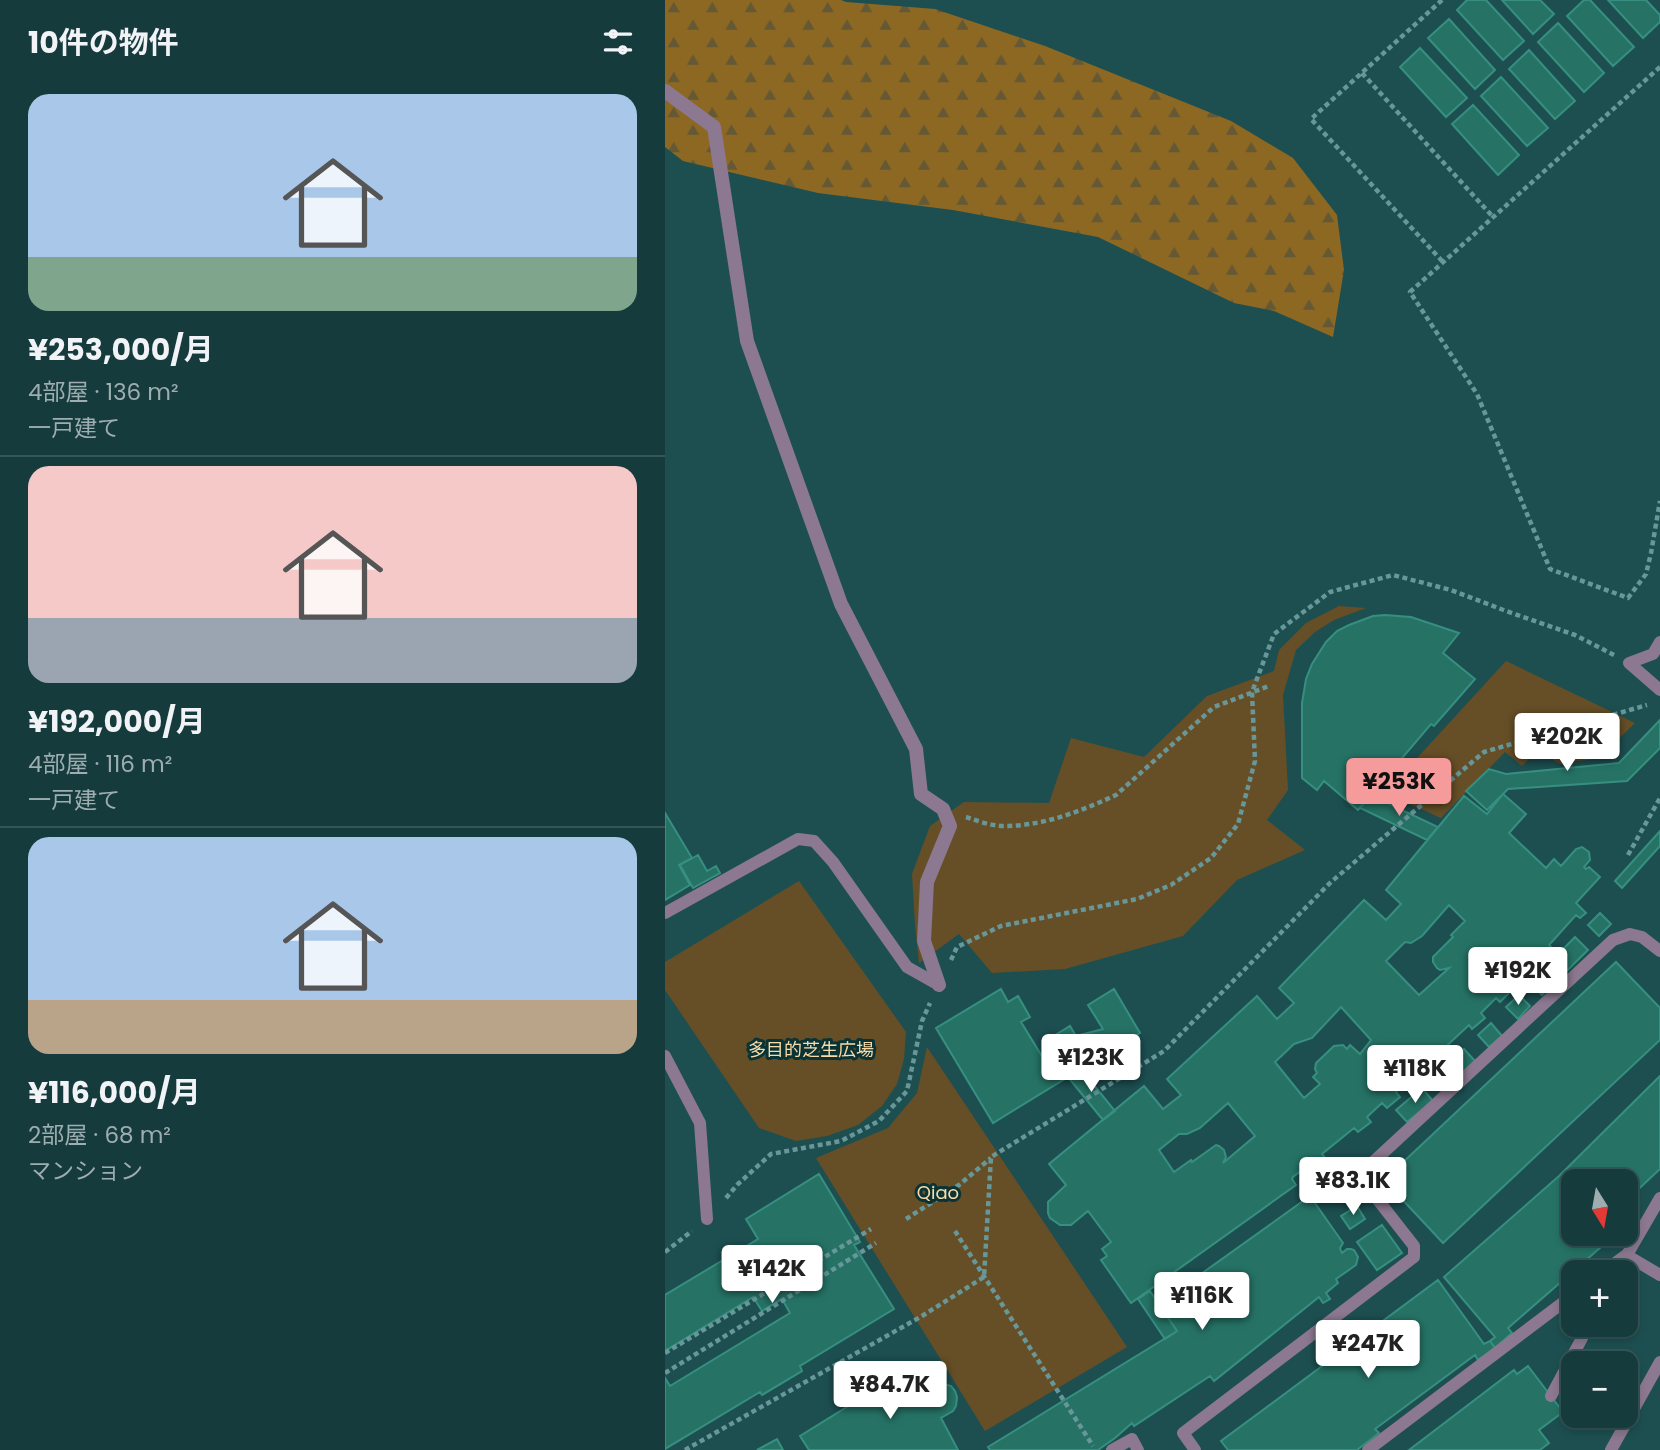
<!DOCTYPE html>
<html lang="ja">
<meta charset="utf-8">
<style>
body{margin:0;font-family:Poppins,"Noto Sans JP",sans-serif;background:#234648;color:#f1f3f6;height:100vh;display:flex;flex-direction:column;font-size:26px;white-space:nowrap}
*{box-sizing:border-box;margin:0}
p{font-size:23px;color:#9eadb0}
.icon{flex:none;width:38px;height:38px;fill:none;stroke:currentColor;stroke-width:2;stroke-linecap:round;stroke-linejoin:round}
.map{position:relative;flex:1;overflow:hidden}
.details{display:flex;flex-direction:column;background:#163b3d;width:665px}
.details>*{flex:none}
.needle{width:46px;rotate:169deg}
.fabs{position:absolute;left:896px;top:1169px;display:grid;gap:14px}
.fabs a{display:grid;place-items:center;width:77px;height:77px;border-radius:14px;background:#163b3d;box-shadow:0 4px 10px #0003,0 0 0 2px #355557;font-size:35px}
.price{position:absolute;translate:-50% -60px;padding:0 16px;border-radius:7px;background:#fff;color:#222;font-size:23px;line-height:46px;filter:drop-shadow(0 2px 4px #0008)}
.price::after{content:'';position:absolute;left:50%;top:42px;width:21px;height:16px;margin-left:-10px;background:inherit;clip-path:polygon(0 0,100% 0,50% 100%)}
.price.current{background:#f59b9b;color:#111}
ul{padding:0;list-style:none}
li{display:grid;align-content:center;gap:14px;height:371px;padding:0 28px}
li+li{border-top:2px solid #355557}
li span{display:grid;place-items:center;height:217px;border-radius:21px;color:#555}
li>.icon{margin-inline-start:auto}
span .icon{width:126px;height:126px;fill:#fffc;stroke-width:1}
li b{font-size:30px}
h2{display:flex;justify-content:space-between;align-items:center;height:84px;padding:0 28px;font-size:30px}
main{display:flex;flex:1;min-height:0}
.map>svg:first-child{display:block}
</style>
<main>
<section class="details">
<h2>10件の物件<svg class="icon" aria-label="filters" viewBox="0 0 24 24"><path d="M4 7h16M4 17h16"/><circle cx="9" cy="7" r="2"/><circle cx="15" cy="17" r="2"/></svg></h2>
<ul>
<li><span style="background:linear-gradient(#a9c7e8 75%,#7fa58c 0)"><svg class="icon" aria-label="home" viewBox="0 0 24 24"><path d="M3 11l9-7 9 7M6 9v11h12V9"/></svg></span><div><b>¥253,000/月</b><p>4部屋 · 136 m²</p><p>一戸建て</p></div></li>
<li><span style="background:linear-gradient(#f6c9c9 70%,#9aa5b1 0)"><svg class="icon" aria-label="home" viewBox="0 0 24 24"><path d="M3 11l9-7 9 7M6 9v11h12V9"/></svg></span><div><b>¥192,000/月</b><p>4部屋 · 116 m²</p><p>一戸建て</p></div></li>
<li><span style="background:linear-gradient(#a9c7e8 75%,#b9a48a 0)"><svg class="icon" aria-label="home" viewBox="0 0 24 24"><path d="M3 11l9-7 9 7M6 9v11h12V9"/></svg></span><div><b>¥116,000/月</b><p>2部屋 · 68 m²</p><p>マンション</p></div></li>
</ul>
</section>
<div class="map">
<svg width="995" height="1450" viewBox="0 0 995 1450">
<defs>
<pattern id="forest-firs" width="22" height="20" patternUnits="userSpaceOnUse" patternTransform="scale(1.75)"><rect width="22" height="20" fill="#8d6822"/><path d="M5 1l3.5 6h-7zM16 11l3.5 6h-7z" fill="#645835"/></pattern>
</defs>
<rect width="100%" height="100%" fill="#1d4f51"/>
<path fill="#664f27" d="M674,606L701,608L669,620L650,632L631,650L618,695L623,790L602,820L640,850L572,880L518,936L400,969L327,973L294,934L254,963L250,925L247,874L265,826L299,802L384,803L406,738L479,757L542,696L609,671L614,650L641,623Z
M841,661L970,723L934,758L895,764L873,750L857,766L840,752L776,818L720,793Z
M134,881L241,1032L239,1059L232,1084L217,1106L193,1125L162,1136L131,1141L94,1128L0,990V962Z
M262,1047L462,1347L320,1431L151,1158L223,1128L252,1093Z"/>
<path fill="url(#forest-firs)" d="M0,0H176L181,2L270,9L380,46L566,121L628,158L672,215L679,270L668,337L609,311L569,303L433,237L288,210L153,193L18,161L0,147Z"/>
<path fill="#267366" stroke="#368f80" stroke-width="2" fill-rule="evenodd" d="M802,0H821L859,41L838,60L792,10Z
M837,0H875L889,14L868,34Z
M919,0H925L969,47L948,66L902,16Z
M943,0H981L995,15V22L978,38Z
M784,19L830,70L810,89L763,38Z
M893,23L939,73L919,92L873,42Z
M755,48L802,98L781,117L735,67Z
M864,50L910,101L890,119L844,69Z
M836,77L883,128L862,146L816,96Z
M808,105L854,155L833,175L787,124Z
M720,615L746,617L794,633L778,653L810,679L769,726L766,724L693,810L659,781L652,790L637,778V703L641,679L647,664L661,642L672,631L684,625L708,616Z
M995,720V748L962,781L843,789L822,810L801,791L824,769L841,774L954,763Z
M838,794L861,814L844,833L881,868L889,859L896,866L911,849L917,847L924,852L925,860L919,867L921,869L924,867L935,877L911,903L921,913L915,918L911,915L884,945L887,948L876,960L872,957L843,987L847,990L835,1002L831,998L816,1013L820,1018L807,1029L804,1025L774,1053L777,1057L765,1069L761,1064L731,1092L735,1097L722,1108L717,1103L702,1117L706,1122L693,1132L689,1128L657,1154L661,1159L647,1169L644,1165L628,1177L627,1179L631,1185L466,1303L436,1260L442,1256L437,1249L446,1242L423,1211L406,1225H395L385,1218L383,1213V1202L401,1185L384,1164L479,1086L498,1109L516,1095L502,1079L592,996L612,1019L629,1003L614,988L699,900L721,920L736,904L721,890L799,796L822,814ZM784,905L800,921L786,935L788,937L768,957V962L772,968L775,970L784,968L754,995L721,961L740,942L746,943L757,936ZM676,1007L706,1040L695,1054L685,1045L682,1049L678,1045L669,1046L651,1063L650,1069L652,1073L648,1077L655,1084L639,1098L610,1062L629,1044L647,1038ZM563,1103L590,1136L558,1163L561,1157L559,1150L554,1146L551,1145L527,1162L526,1160L509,1172L494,1150L514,1134H522L535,1128Z
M705,795L773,827L762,840L695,808Z
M0,813L27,858L14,865L25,885L0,900Z
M995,831V846L957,888L950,881Z
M33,855L42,871L51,866L55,873L28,888L15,865Z
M935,913L946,924L934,936L923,925Z
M910,937L923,950L877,995L865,983Z
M951,962L995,1008V1040L778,1243L719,1180Z
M336,989L343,1002L353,996L365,1017L356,1022L388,1074L396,1069L379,1042L405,1026L411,1036L438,1029L423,1005L449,989L475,1033L328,1123L271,1028Z
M854,995L865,1006L853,1019L841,1007Z
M826,1023L837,1036L824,1047L813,1035Z
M799,1049L810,1061L778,1091L767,1079Z
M415,1068L450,1111L438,1120L402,1076Z
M995,1076V1169L961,1201V1181H908V1234H951L843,1328L847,1333L830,1348L825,1341L830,1337L779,1277L894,1176Z
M757,1088L768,1101L742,1122L731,1110Z
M154,1174L195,1242L189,1245L229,1309L135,1366L137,1371L97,1395L95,1392L0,1449V1378L5,1386L125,1313L117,1299L97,1311L88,1297L0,1351V1295L93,1239L81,1219Z
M645,1196L678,1243L675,1248L677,1253L682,1249H686L689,1250L693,1257L691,1265L671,1279L673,1283L661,1293L665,1299L658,1303L654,1297L549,1381L545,1376L469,1426L467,1423L450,1438L433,1450H325L323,1447L512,1331L494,1304Z
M692,1206L700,1219L685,1229L676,1216Z
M717,1225L737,1253L712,1270L692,1242Z
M773,1280L819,1344L825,1341L830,1348L813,1360L810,1355L710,1429L714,1433L692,1450H563L556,1441Z
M485,1291L512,1331L500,1339L473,1299Z
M863,1366L898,1412L874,1430L884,1443L875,1450H744L849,1370L852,1374Z
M240,1371L254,1394L276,1383L286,1386L290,1391L292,1397L291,1406L288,1411L276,1418L293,1450H144L135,1436Z
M112,1439L118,1450H92Z"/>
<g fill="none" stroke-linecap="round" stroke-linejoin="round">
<path stroke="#689799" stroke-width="4.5" stroke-dasharray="5 3.5" stroke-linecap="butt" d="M777,0L646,119L778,262
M995,67L745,292L812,394L885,569L963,598L981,574L986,553L995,501
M697,73L828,217
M301,817C313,821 326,826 339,826C379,826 416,811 451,795L549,707L604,686
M963,855L995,798
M286,960L292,947L336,926L472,899L506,885L546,858L573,824L590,761L587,692L609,634L665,592L728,575L786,590L841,611L910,635L949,655
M61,1198L73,1184L106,1154L176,1141L214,1121L242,1091L257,1021L265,1003
M241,1219L294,1185L326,1158
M290,1231L428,1446
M0,1252L27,1231
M0,1353L206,1229
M0,1373L211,1243
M20,1450L257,1316L319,1277L326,1157L499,1051L666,882L819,752L982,705"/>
<path stroke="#8c7890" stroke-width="12" d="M995,642L988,654L964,663L995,690
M0,913L133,839L149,841L168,862L242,967L274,985
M0,1056L35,1123L42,1219
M938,1272L961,1255L995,1275
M952,1272L995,1198
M886,1396L924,1325
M447,1450L467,1439L473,1450
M530,1450L518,1433L749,1257V1246L702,1186L700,1176L706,1164L948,940L965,934L977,937L995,951
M703,1450L908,1295
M946,1450L995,1362"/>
<path stroke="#8c7890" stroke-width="14" d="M0,91L49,127L82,341L176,604L251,749L256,794L278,809L285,826L262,882L259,941L274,985"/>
</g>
<g text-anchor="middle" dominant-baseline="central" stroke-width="6" stroke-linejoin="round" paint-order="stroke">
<g font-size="18" fill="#fadaa6" stroke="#093335">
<text x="146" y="1049">多目的芝生広場</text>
<text x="273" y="1192">Qiao</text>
</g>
</g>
</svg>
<div class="fabs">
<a><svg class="needle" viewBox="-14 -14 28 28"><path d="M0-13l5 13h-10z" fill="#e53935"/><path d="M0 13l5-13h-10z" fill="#9eadb0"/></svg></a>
<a>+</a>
<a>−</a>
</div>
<b class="price" style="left:902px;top:773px">¥202K</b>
<b class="price current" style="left:734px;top:818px">¥253K</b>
<b class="price" style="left:853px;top:1007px">¥192K</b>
<b class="price" style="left:426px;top:1094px">¥123K</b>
<b class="price" style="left:750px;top:1105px">¥118K</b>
<b class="price" style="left:688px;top:1217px">¥83.1K</b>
<b class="price" style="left:107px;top:1305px">¥142K</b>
<b class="price" style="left:537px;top:1332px">¥116K</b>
<b class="price" style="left:703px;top:1380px">¥247K</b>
<b class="price" style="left:225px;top:1421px">¥84.7K</b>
</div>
</main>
